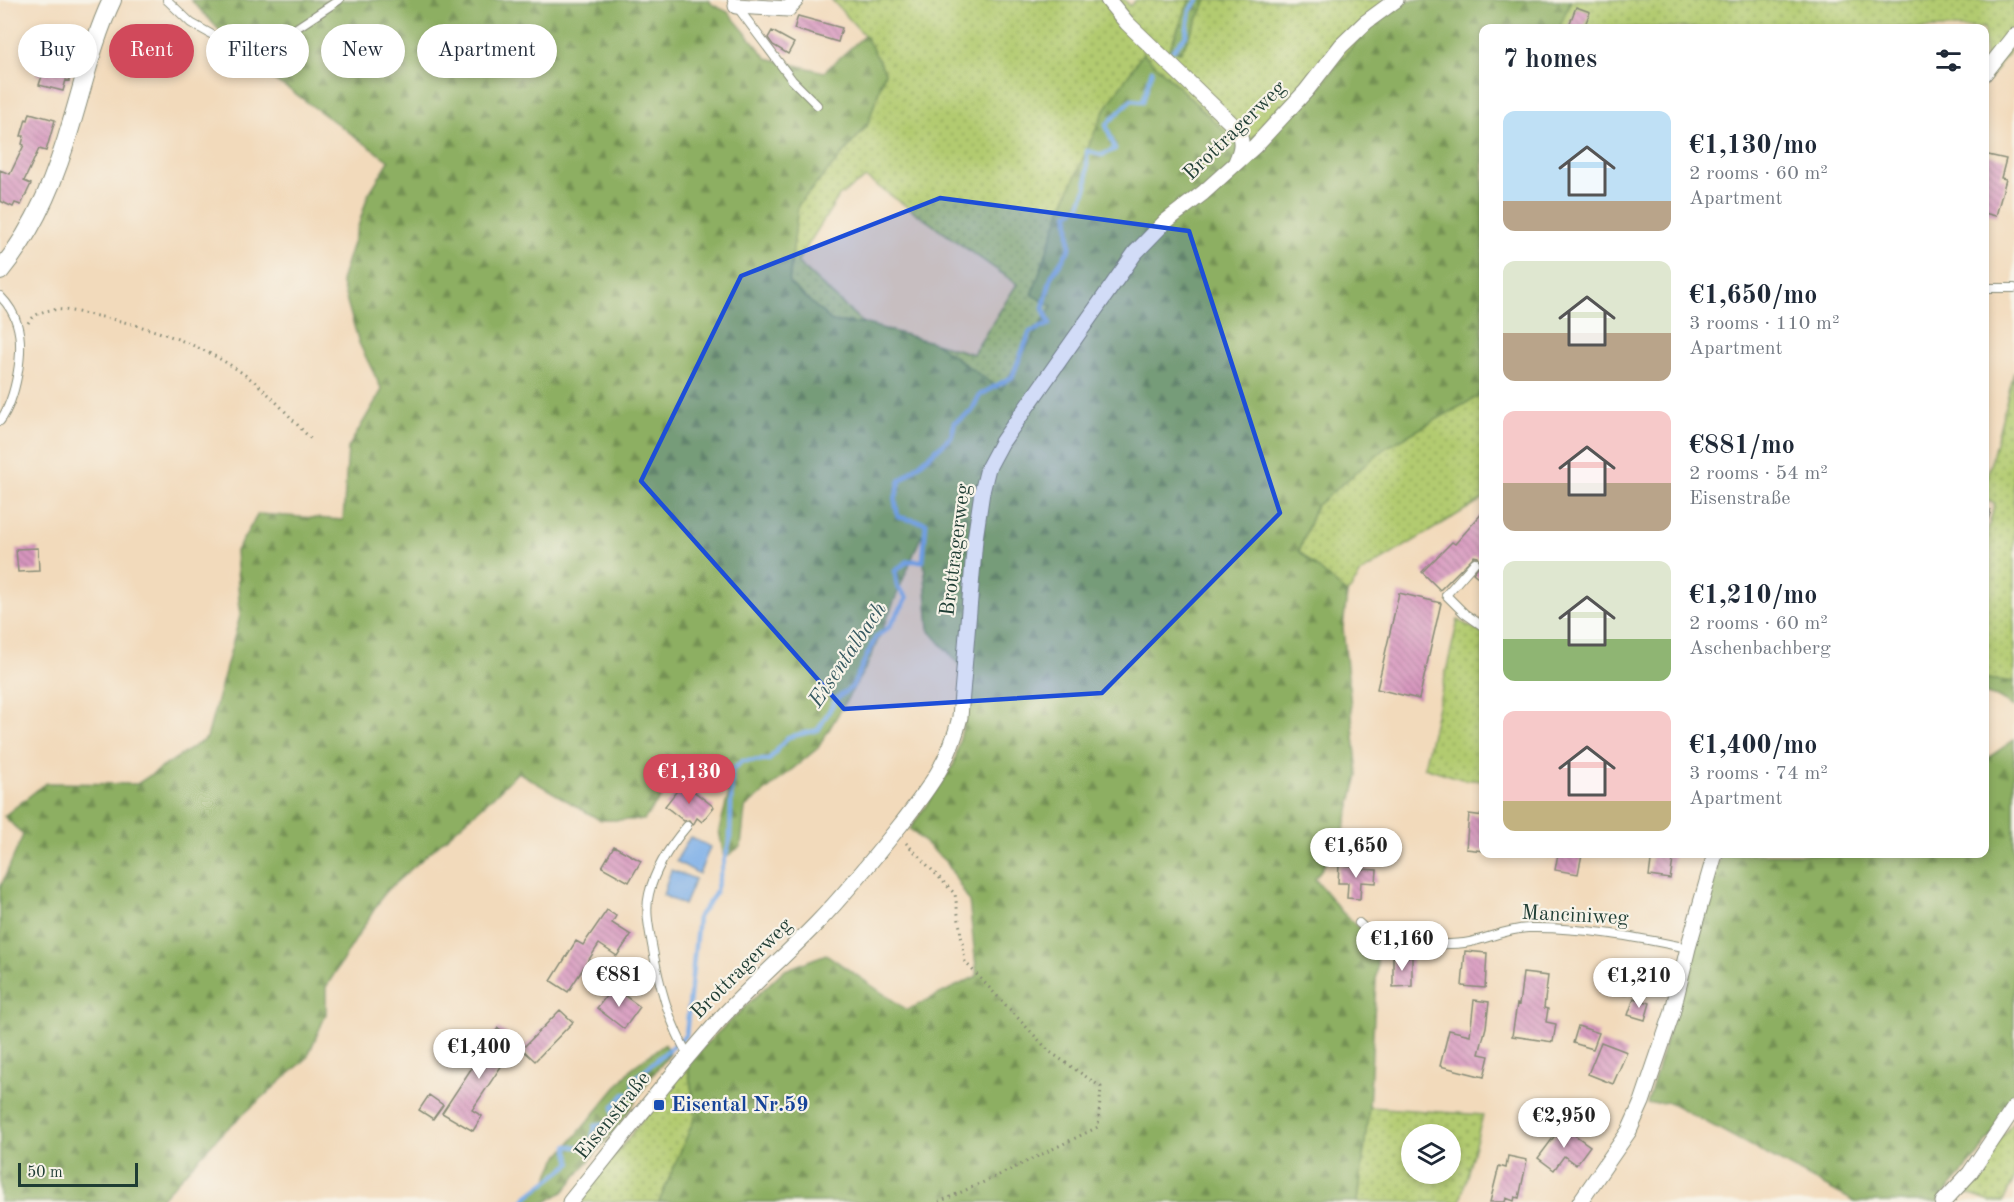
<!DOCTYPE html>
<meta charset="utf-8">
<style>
body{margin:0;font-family:"Old Standard TT",serif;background:#f6f6f7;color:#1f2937;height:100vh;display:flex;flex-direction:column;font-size:22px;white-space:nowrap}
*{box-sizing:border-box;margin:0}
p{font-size:20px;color:#747a83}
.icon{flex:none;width:33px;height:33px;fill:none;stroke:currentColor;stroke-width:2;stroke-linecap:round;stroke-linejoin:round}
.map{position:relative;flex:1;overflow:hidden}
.details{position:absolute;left:1479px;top:24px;width:510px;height:834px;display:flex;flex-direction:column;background:#fff;border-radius:12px;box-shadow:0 3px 9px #0003}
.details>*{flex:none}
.guide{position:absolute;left:18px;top:24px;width:570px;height:54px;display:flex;gap:12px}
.controls{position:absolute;left:1401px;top:1124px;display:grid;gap:12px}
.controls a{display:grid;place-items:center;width:60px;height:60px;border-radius:50%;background:#fff;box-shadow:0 3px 9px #0003;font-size:30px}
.scale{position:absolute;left:18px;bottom:15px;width:120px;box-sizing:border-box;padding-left:6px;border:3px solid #1f3d34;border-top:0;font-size:16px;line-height:21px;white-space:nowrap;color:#1f3d34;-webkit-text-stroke:4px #f7f3e8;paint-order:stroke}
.price{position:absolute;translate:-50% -51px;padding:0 14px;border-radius:21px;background:#fff;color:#222;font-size:20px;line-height:39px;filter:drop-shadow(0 2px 3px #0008)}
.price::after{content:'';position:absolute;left:50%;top:36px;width:18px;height:14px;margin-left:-9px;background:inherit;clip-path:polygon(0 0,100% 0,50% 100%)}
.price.selected{background:#d1495b;color:#fff}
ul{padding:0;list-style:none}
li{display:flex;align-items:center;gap:18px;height:150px;padding:0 24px}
li span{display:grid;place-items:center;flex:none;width:168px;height:120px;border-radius:12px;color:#555}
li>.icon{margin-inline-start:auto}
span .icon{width:72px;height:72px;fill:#fffc;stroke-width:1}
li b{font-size:26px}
h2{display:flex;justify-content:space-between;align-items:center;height:72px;padding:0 24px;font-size:26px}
.chip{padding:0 21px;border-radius:27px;background:#fff;box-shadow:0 3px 9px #0003;font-size:21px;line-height:54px}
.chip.selected{background:#d1495b;color:#fff}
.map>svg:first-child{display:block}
</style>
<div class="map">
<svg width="2014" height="1202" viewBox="0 0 2014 1202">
<defs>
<pattern id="grass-dots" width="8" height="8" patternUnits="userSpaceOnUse" patternTransform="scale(1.5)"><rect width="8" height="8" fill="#b2cb70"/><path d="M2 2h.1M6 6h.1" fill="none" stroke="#90a65d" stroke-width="1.8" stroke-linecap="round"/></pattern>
<pattern id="forest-firs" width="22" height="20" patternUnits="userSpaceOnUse" patternTransform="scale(1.5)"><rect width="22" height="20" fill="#8daf62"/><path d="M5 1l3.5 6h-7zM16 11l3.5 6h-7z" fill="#739052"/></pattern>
<pattern id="building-back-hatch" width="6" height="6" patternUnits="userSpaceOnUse" patternTransform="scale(1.5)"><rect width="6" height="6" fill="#d795be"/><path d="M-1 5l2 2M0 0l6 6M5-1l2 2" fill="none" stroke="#ae7b9b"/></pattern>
</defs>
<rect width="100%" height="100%" fill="#f7f3e8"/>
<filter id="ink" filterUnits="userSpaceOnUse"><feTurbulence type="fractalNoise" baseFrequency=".0167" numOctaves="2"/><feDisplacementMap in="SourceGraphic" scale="12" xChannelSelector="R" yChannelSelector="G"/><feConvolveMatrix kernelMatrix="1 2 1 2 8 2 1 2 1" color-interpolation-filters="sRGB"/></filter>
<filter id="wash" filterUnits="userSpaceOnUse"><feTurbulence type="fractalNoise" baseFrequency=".008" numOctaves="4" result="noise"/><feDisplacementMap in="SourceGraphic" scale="24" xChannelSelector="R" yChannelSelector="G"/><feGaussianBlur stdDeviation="1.35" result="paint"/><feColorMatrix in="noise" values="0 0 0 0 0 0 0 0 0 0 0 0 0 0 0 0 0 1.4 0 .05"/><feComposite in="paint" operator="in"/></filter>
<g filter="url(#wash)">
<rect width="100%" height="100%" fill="#f2dabb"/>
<path fill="url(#grass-dots)" stroke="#688452" stroke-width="1.5" fill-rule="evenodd" d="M832,0H1125L1130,6L1136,0H1190L1169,50L1180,52L1207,0H1405L1370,25L1318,89L1241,147L1143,53L1052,306L1001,390L935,343L973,354L1017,284L866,178L839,196L797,262L863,323L833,322L789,283L798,205L867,126L885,72L864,35Z
M1571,0H2014V45L1985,84L1984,28H1559Z
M2014,372V682L1985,679V541L1995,503L1985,501V485Z
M1483,388V499L1362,572L1347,594L1299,552L1316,506L1385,448L1477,397Z
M1458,620L1483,634V781L1462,779L1424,767Z
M687,1062L696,1115L659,1202H579Z
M1369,1107L1483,1115L1460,1202H1358ZM1412,1134H1450V1173H1412Z
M2014,1120V1179L2003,1202H1991L1962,1192Z"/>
<path fill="url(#forest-firs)" stroke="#56764b" stroke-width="1.5" d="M191,0H708L713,5L728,12L767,58L824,72L865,35L885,72L867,126L798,205L789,283L833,322L863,323L935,343L1001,390L1052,306L1032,295L1063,204L1104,111L1143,53L1241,147L1318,89L1370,25L1405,0H1571L1559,28H1484L1483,388L1477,397L1385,448L1316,506L1299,551L1347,594L1343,628L1358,775L1342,838L1315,879L1342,912L1378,945L1369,1107L1358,1202H659L696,1115L687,1062L783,971L826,954L907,1010L977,976L969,901L947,863L910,829L954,764L966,713L967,674L929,630L922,534L868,664L818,748L745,808L741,846L724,858L719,830L729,793L681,770L644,820H600L518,772L495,795L385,892L326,987V1014L307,1058L220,1135L158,1202H0V888L23,835L4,816L46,783L137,784L207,738L240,616L236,551L258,514L343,520L348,448L382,390L359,343L341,281L368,195L389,161L290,90L255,68Z
M1190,0H1207L1181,52L1169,50Z
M1985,679L2014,682V707L1997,697L1985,694Z
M2014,740V1100L1978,1155L1937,1202H1855L1669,1102L1647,1104L1721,854H1984L1985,760Z
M665,1044L670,1054L655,1072L619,1125L563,1192L546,1202H521L544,1186L556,1160L633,1067Z"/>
<path fill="#7caee8" stroke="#4e768e" stroke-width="1.5" d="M690,837L710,847L699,874L676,861Z
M671,870L695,879L684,905L663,895Z"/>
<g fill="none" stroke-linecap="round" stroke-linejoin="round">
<path stroke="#7caee8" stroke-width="4.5" d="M1173,50L1186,35L1190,10L1198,0
M522,1202L528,1196L571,1163L567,1146L590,1148L595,1126L614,1121L613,1106L625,1094L635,1096L633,1080L686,1035L698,917L715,894L730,840L732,770L742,761L769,760L788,737L818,730L836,699L852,687L876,637L889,627L907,598L897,586L895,571L908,561H923L926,523L898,517L895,500L900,481L951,437L955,422L971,412L980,395L1012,377L1030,332L1050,324L1043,308L1052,275L1070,248L1068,213L1080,205L1087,186V151L1102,155L1115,149L1106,125L1131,100L1143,101L1152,70"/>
</g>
<g id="blocks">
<path fill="url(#building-back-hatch)" d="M1576,7L1590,12L1584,28H1568Z
M798,16L842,28L838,42L794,29Z
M772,31L794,43L788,54L773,45L768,38Z
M54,35L72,40L68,56H71L69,66L72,67L69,81L66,80L63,91L39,85L42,76L36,75L40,58L46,59L48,51H50Z
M30,113L55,120L46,151L39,149L24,181L31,184L21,205L15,203L13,207L0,201V170L10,174L24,145L22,144L24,136H21L26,119L28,120Z
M1984,154L2006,159L2001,178L2006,179L1996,216L1984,213Z
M1484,511V582L1473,573L1481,563L1478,557L1474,556L1440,590L1422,572L1452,542L1455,544Z
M38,548L39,571L18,572L16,549Z
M1399,593L1441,603L1419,699L1377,689Z
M683,783L714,807L702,822L697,818L693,825L689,820L684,821L665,806Z
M1469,814L1484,816V851L1466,849Z
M614,846L641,861L629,882L602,867Z
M1558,854H1582L1578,874L1555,870Z
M1652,854H1674L1670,879L1649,876Z
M1339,865L1361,866V869L1377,870L1376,883L1361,882L1360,899L1347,898L1348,883H1338Z
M607,910L616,916L612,923L631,935L617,956L599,944L568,992L551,981L576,941L583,945Z
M1465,951L1487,953L1485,988L1462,986Z
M1393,957H1412V986L1393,987Z
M1603,963L1629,965L1626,995L1600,992Z
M1523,973L1548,976L1544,1008L1548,1009L1546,1022L1556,1024L1553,1042L1512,1036L1517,1004L1519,1005Z
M613,987L640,1007L624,1029L597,1008Z
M1634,998L1650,1003L1645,1020L1628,1015Z
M1474,1000L1489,1002L1486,1027L1479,1054L1489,1056L1484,1077L1440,1066L1449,1030L1470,1035Z
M560,1010L573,1022L535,1061L522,1049Z
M1578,1026L1599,1033L1593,1049L1573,1043Z
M498,1028L518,1041L472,1110L482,1116L473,1131L442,1113Z
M1601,1042L1627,1052L1613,1084L1588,1074Z
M429,1095L443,1105L433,1119L419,1110Z
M1562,1126L1590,1146L1576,1165L1564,1156L1554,1170L1538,1158Z
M1508,1156L1527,1160L1519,1198L1515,1197L1514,1201L1506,1198L1505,1202H1490L1499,1166L1506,1168Z"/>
</g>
</g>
<g filter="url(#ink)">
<use href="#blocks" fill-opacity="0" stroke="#888c78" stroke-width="1.5"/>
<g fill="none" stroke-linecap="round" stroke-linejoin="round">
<g stroke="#888c78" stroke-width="10">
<path id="service" d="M167,0L191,23L236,48H266L339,0
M732,0L792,80L817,105
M1984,288H2014
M0,296C8,304 14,313 17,324C25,350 16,399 0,421
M1984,511L1986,512L1984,518
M1475,562L1446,595L1464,613L1484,627
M687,826C670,846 655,868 649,894C645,911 649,928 652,945C659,984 668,1020 688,1055
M1359,923L1377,940C1404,942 1444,947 1470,942C1489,938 1507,929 1528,928C1581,927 1636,937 1688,948"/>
</g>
<g stroke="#888c78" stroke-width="17">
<path id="minor" d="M1108,0L1127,23L1235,127C1244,140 1242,148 1236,162
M736,6L788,9L796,0
M1984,74L2014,36
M570,1202C620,1140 669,1076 723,1016C753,984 786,955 817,923C847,892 875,857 902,823C929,788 950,761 960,717L975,539L982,492L988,468L1002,442L1135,253L1165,222L1203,193L1255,146L1306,91L1341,46L1366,22L1396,0
M1580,1202L1629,1131L1642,1102L1672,1014L1688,948L1715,854
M1943,1202L1970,1173L2014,1108"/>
</g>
<g stroke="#888c78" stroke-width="20">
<path id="tertiary" d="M0,271C37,226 57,174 73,118C85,78 94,38 112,0"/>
</g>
<path stroke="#888c78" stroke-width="3" stroke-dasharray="1.5 4.5" stroke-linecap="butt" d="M28,323C43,302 71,311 92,315C150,326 210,346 257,384C277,401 294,422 312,440
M906,843L955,894L965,962L1050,1052L1101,1087L1098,1127L995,1177L939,1202"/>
<use href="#service" stroke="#fff" stroke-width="8"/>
<use href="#minor" stroke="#fff" stroke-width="15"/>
<use href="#tertiary" stroke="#fff" stroke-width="18"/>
</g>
</g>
<path fill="#1d4ed8" fill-opacity="0.2" stroke="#1d4ed8" stroke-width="4.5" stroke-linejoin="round" d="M940,198L1189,231L1280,513L1102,693L844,709L641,481L741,276Z"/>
<rect fill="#1a4fb4" stroke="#f7f3e8" stroke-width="2" x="653" y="1099" width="12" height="12" rx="3"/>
<g text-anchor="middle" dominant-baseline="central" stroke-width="4.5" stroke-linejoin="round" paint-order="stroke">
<g font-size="21" fill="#1f3d34" stroke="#f7f3e8">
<text transform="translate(1235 131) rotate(-44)">Brottragerweg</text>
<text transform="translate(956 550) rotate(-83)">Brottragerweg</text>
<text transform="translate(1575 916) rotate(3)">Manciniweg</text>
<text transform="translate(742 969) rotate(-45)">Brottragerweg</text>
<text transform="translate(613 1116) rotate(-51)">Eisenstraße</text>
</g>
<g font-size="21" font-weight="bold" fill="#164399" stroke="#f7f3e8" text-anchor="start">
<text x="671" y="1105">Eisental Nr.59</text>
</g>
<g font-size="22" font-style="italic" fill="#365961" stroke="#f7f3e8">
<text transform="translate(848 655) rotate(-56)">Eisentalbach</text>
</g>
</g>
</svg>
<div class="controls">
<a><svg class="icon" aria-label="layers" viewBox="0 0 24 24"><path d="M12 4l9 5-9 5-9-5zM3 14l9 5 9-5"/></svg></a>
</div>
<div class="scale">50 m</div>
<b class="price selected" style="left:689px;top:805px">€1,130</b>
<b class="price" style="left:1356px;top:879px">€1,650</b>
<b class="price" style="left:1402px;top:972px">€1,160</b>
<b class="price" style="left:619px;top:1008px">€881</b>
<b class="price" style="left:1639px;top:1009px">€1,210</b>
<b class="price" style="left:479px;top:1080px">€1,400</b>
<b class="price" style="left:1564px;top:1149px">€2,950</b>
<div class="guide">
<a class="chip">Buy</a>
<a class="chip selected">Rent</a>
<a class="chip">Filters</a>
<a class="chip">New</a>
<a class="chip">Apartment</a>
</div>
<section class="details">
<h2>7 homes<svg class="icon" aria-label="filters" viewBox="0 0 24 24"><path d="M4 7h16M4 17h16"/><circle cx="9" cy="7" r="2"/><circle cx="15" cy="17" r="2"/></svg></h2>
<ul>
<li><span style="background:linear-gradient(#bfe0f5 75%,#b9a48a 0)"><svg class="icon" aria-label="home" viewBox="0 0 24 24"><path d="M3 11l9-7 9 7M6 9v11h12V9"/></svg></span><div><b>€1,130/mo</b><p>2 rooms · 60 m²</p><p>Apartment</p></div></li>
<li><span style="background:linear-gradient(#dfe7d0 60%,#b9a48a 0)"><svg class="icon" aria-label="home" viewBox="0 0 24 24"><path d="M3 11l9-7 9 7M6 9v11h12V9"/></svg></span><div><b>€1,650/mo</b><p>3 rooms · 110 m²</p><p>Apartment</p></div></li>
<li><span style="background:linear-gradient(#f6c9c9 60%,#b9a48a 0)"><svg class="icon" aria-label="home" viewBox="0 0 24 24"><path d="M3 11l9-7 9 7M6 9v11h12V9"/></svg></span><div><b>€881/mo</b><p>2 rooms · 54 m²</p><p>Eisenstraße</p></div></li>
<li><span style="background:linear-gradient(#dfe7d0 65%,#8fb573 0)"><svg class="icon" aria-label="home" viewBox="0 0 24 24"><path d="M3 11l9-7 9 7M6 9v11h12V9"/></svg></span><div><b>€1,210/mo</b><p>2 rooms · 60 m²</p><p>Aschenbachberg</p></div></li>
<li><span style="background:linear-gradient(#f6c9c9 75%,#c2b280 0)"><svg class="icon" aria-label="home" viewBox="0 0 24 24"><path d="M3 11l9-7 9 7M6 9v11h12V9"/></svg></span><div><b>€1,400/mo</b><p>3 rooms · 74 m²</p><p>Apartment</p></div></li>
</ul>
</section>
</div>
